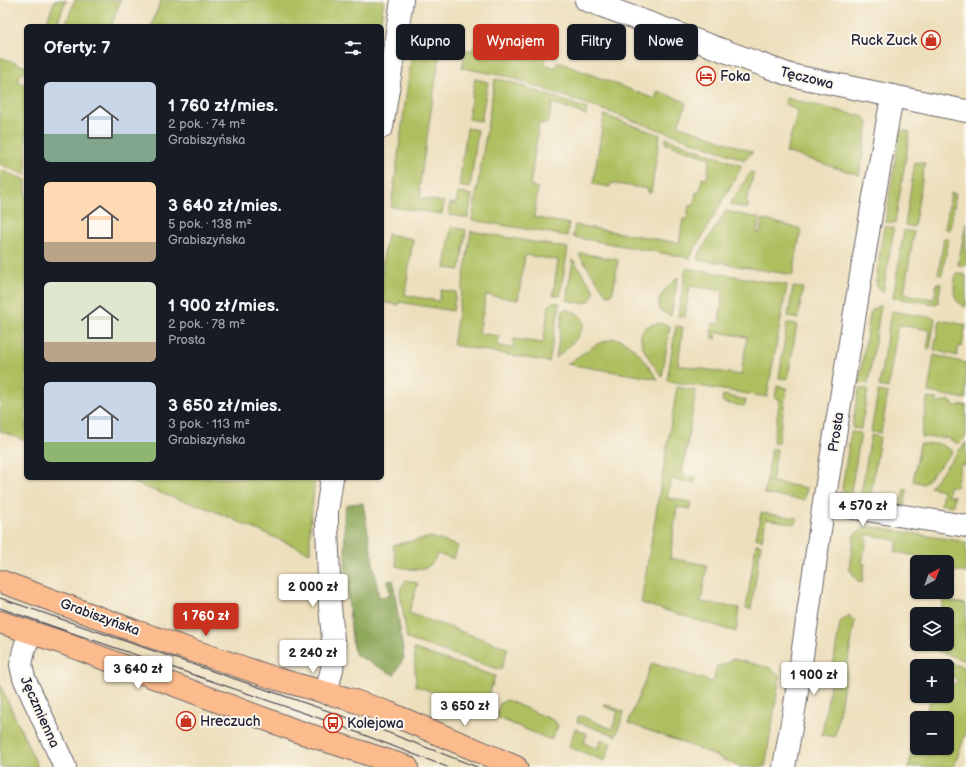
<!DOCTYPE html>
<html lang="pl">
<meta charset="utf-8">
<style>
body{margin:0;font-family:"Balsamiq Sans",sans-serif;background:#242831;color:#f1f3f6;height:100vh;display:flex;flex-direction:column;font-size:15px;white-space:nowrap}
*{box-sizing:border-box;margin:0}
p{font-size:13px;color:#9ea1a6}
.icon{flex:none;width:22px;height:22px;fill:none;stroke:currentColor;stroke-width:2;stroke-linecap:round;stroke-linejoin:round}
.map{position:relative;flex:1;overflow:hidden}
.drawer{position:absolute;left:24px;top:24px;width:360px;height:456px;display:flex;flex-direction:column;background:#171b24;border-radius:6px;box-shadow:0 1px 3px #0004}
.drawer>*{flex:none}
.guide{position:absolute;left:396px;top:24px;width:380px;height:36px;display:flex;gap:8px}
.needle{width:26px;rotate:41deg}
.fabs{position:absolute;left:910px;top:555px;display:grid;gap:8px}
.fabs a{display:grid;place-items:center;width:44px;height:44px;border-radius:6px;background:#171b24;box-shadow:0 1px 3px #0004;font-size:20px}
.price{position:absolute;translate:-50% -34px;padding:0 9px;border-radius:4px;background:#fff;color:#222;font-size:13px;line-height:26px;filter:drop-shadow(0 1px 2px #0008)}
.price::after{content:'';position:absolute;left:50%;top:24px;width:12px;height:9px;margin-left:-6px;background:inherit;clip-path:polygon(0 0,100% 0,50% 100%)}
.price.current{background:#c8321e;color:#fff}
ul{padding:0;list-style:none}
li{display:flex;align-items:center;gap:12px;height:100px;padding:0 20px}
li span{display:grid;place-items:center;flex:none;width:112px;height:80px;border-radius:6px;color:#555}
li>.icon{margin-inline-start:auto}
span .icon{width:48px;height:48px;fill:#fffc;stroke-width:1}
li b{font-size:17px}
h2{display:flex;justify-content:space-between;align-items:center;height:48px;padding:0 20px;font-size:17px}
.pill{padding:0 14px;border-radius:6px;background:#171b24;box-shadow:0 1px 3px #0004;font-size:14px;line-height:36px}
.pill.current{background:#c8321e;color:#fff}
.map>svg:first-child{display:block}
</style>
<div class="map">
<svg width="966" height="767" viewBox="0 0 966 767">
<rect width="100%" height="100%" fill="#fbf7ec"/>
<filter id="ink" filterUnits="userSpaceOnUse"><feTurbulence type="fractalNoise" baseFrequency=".025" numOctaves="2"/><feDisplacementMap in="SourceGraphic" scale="8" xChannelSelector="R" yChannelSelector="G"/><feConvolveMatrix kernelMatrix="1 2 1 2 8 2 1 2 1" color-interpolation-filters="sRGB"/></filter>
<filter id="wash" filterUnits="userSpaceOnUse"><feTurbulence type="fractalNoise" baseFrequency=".012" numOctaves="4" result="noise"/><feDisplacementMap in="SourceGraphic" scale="16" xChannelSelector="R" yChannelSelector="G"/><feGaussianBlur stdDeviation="0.9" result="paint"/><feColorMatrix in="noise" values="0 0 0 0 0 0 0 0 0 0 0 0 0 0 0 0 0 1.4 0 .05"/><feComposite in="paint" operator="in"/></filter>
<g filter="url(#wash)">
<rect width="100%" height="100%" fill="#eddfbc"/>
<path fill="#afbf61" stroke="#68704e" d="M55,0H66L56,26H45Z
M75,0H121L111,26H65Z
M161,0H384L380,26H151Z
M416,23L436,27L437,35L442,40L419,189L421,190L420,198L444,202L442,214L391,207Z
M479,32L529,51L527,56L532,58L535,53L546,57L545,64L555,68L558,62L655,99L658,91L686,102L685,105H686L678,125L753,152L745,160L510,77L462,68L466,49L472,51Z
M0,57L26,67V73L22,72L18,82L26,85V175L0,164Z
M475,79L488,82L481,121L468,119Z
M495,79L511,82L587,109L586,115L552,103L548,124L539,123L530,186L538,188L534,217L569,224L567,236L472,220Z
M786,98L865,117L868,123L859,175L786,152L798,111L785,104Z
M604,115L660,135L651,193H648V189L611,183L610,187L593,184Z
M467,128L478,130L470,188L459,186Z
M902,130L910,132L895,223L885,222L900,131Z
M666,138L742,166L690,258L573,237L575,225L679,243L683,219H687L689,205L694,206L696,192H700L702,178L707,179L710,158L666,144Z
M915,162L925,163L914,227L905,225Z
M0,170L26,180V441L0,431Z
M751,172L754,173L746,204H749L747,209L730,204Z
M458,193L472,195L468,218L449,215L450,203L456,204Z
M951,193L956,194L950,230L945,229Z
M726,211L759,218L757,233H760L762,219L801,229L793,275L725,264V261H722V263L698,260L697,257Z
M966,223V266L958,265Z
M884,226L894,228L883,293L877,287L876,280Z
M451,227L466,230L460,270L445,268Z
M904,230L914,232L904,294L934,299L937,283L941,284L938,303L936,304L893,298Z
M471,231L568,248L560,296L553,295L558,260L525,255L518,300L486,295L479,333L499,336L498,346L513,348L514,339L543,343L549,305H551L552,302L560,303L549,362L453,345Z
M387,234L413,239L405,295L439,301L441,290L456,292L453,311L399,302V305L382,302V268Z
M944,238L949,239L942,275L938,274Z
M581,253L618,260L613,292L612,294L607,295L579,255Z
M573,260L594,290C592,308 579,303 566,300Z
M686,268L787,285L767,397L667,381L676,326L683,327L678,365L741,375L747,337L717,332L716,339L712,338V332H711L712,323L719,324L723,291L690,286L685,317L678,316Z
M956,273L966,275V307C950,301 954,287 956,273Z
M678,277L671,316L660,310C655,296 669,286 678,277Z
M793,287L803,288L798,319L788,317Z
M878,306H881L868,384L859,383L870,314L873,309Z
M566,309C604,320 571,344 556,358L563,310Z
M891,311L935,318L930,349H927L930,330L898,325L888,388L879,386Z
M940,320L966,325L962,347L959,346L957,356L934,350Z
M660,323L670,326L662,377C652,362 621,327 660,323Z
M787,323L797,324L788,379L779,378Z
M614,338C635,342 646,364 658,379L567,364L597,344Z
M934,355L966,363V399L928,392Z
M777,386L787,388L778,443L773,442L780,399L775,398Z
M677,387L696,391L682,475L696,477L694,483L671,479L667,498L692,502L690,509L677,507L670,558L707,565L701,602L739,608L736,632L641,603Z
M859,388L868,389L861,429L852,428Z
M878,391L888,393L881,433L871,432Z
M723,395L746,400L745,405L744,406L724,403L722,401Z
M927,398L937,399V404L948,400L956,406L966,405V436L960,443H956L947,438L921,437Z
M851,432L861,433L850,497H847L842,488Z
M871,435L880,437L870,499L901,505L904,488L907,489L904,513L859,506Z
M966,442V465L961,464L956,487L949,486L948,495L954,496L953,506L941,504L943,490L930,487Z
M920,444H940L953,451L924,484L913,481Z
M772,448L777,449L772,482L807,488L804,500L764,494Z
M121,478H315L310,528V553L207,508L171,497Z
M761,513L797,518L796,524L766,519L762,540L756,538Z
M867,526L966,542V573L947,570V562H938V560L895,552L898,541L866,534L867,540L862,563L865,564L862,583L858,582L849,568L854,535Z
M431,537L458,546L454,559L437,554C435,558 433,563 430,565C422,572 406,569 397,566L393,545Z
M756,544L761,545L751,609L746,608Z
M406,580L418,583L409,613L508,648L501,670L407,639L400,592L401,588Z
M943,600L966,604V661L937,651L935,649L936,644H947V614H941Z
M850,615V619L855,620L835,737L822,735L840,622Z
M414,649L495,676L484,711L416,686Z
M733,659L771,668L780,676L765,767H741L692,746L628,723L652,663L713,682L717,666L723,665Z
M938,659L966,668V732L954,767H909L912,744L917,745V748H947V718H923L930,702L936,696H947V687L958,682L954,676L947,679V666H933L934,660Z
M0,684L38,767H0Z
M507,700L555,721L558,726L551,740L496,717L500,703Z
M605,704L624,712L616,736L577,722L578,717L581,716L612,729L618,712L604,706Z
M575,729L587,734L584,743L597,749L601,739L611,743L605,761L569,747Z"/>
<path fill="#8ba657" stroke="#566449" d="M363,503L379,597L390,596L388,581L393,580L404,658L394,675L356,655L353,648L346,580L344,513L346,506L350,504Z"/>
</g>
<g filter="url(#ink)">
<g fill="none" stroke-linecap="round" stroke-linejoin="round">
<g stroke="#696468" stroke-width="24">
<path id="minor" d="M586,0L790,75L966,111
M382,127L402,0
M824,502L854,508L966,526
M30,633L24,650L21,665L24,678L65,767
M326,693L332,669L334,650L330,606L327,525V511L332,478
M784,767L795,705L824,502L872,208L892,97"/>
</g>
<g stroke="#696468" stroke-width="24">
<path id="major" d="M0,581L135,631L277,679L349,699L389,713L516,767
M0,622L60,642L297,731L407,767"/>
</g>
<use href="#minor" stroke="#fff" stroke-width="22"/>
<use href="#major" stroke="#fbbb8d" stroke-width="22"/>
<path stroke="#22223b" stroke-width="1" d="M0,598L363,723L477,767
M0,608L333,723L447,767"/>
</g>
</g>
<defs>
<g id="shop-ring" transform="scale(1)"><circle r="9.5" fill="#fbf7ec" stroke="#c8321e" stroke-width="1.5"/><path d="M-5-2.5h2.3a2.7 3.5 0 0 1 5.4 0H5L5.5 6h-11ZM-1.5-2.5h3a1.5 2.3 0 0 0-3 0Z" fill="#c8321e"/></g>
<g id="hotel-ring" transform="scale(1)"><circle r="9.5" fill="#fbf7ec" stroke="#c8321e" stroke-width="1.5"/><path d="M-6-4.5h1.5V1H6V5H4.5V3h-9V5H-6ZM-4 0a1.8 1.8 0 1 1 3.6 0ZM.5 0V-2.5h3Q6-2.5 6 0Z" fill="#c8321e"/></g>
<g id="bus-ring" transform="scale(1)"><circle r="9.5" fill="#fbf7ec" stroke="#c8321e" stroke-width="1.5"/><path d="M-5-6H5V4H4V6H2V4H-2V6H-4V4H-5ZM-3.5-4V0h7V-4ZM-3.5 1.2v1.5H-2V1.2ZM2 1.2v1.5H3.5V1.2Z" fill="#c8321e"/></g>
</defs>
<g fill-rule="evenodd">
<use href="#shop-ring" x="931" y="40"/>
<use href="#hotel-ring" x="706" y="76"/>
<use href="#shop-ring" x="186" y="721"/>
<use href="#bus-ring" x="333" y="723"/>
</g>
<g text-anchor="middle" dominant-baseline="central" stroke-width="4" stroke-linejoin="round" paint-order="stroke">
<g font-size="14" fill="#22223b" stroke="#fbf7ec" text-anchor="start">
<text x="917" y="40" text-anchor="end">Ruck Zuck</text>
<text x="720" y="76">Foka</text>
<text x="200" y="721">Hreczuch</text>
<text x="347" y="723">Kolejowa</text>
</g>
<g font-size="14" fill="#22223b" stroke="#fbf7ec">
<text transform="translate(807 78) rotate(14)">Tęczowa</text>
<text transform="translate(836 432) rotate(-81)">Prosta</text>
<text transform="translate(100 617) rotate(20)">Grabiszyńska</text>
<text transform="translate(40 712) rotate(66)">Jęczmienna</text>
</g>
</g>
</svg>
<div class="fabs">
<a><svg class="needle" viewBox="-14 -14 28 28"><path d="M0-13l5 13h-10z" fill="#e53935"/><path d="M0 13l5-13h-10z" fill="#9ea1a6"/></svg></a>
<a><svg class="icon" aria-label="layers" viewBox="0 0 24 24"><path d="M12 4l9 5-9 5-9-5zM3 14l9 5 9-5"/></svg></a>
<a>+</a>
<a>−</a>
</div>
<b class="price" style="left:863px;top:527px">4 570 zł</b>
<b class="price" style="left:313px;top:608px">2 000 zł</b>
<b class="price current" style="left:206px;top:637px">1 760 zł</b>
<b class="price" style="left:313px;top:674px">2 240 zł</b>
<b class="price" style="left:138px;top:690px">3 640 zł</b>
<b class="price" style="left:814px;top:696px">1 900 zł</b>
<b class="price" style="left:465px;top:727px">3 650 zł</b>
<div class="guide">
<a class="pill">Kupno</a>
<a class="pill current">Wynajem</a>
<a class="pill">Filtry</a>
<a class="pill">Nowe</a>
</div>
<section class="drawer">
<h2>Oferty: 7<svg class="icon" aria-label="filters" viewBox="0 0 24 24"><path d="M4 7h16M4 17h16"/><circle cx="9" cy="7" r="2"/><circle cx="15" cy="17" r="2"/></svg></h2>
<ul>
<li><span style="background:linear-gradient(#c9d6e8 65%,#7fa58c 0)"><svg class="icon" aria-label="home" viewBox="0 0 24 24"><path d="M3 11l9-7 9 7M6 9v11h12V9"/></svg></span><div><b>1 760 zł/mies.</b><p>2 pok. · 74 m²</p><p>Grabiszyńska</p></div></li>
<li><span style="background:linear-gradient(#ffd9b3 75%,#b9a48a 0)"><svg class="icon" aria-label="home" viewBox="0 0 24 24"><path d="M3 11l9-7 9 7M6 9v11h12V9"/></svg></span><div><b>3 640 zł/mies.</b><p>5 pok. · 138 m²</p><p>Grabiszyńska</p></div></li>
<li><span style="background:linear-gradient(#dfe7d0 75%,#b9a48a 0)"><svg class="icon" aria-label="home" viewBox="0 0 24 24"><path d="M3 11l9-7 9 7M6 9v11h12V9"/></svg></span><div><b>1 900 zł/mies.</b><p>2 pok. · 78 m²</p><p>Prosta</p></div></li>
<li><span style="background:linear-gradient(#c9d6e8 75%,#8fb573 0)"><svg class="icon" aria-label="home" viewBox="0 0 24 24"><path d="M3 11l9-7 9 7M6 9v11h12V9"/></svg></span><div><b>3 650 zł/mies.</b><p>3 pok. · 113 m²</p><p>Grabiszyńska</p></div></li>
</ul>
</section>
</div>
